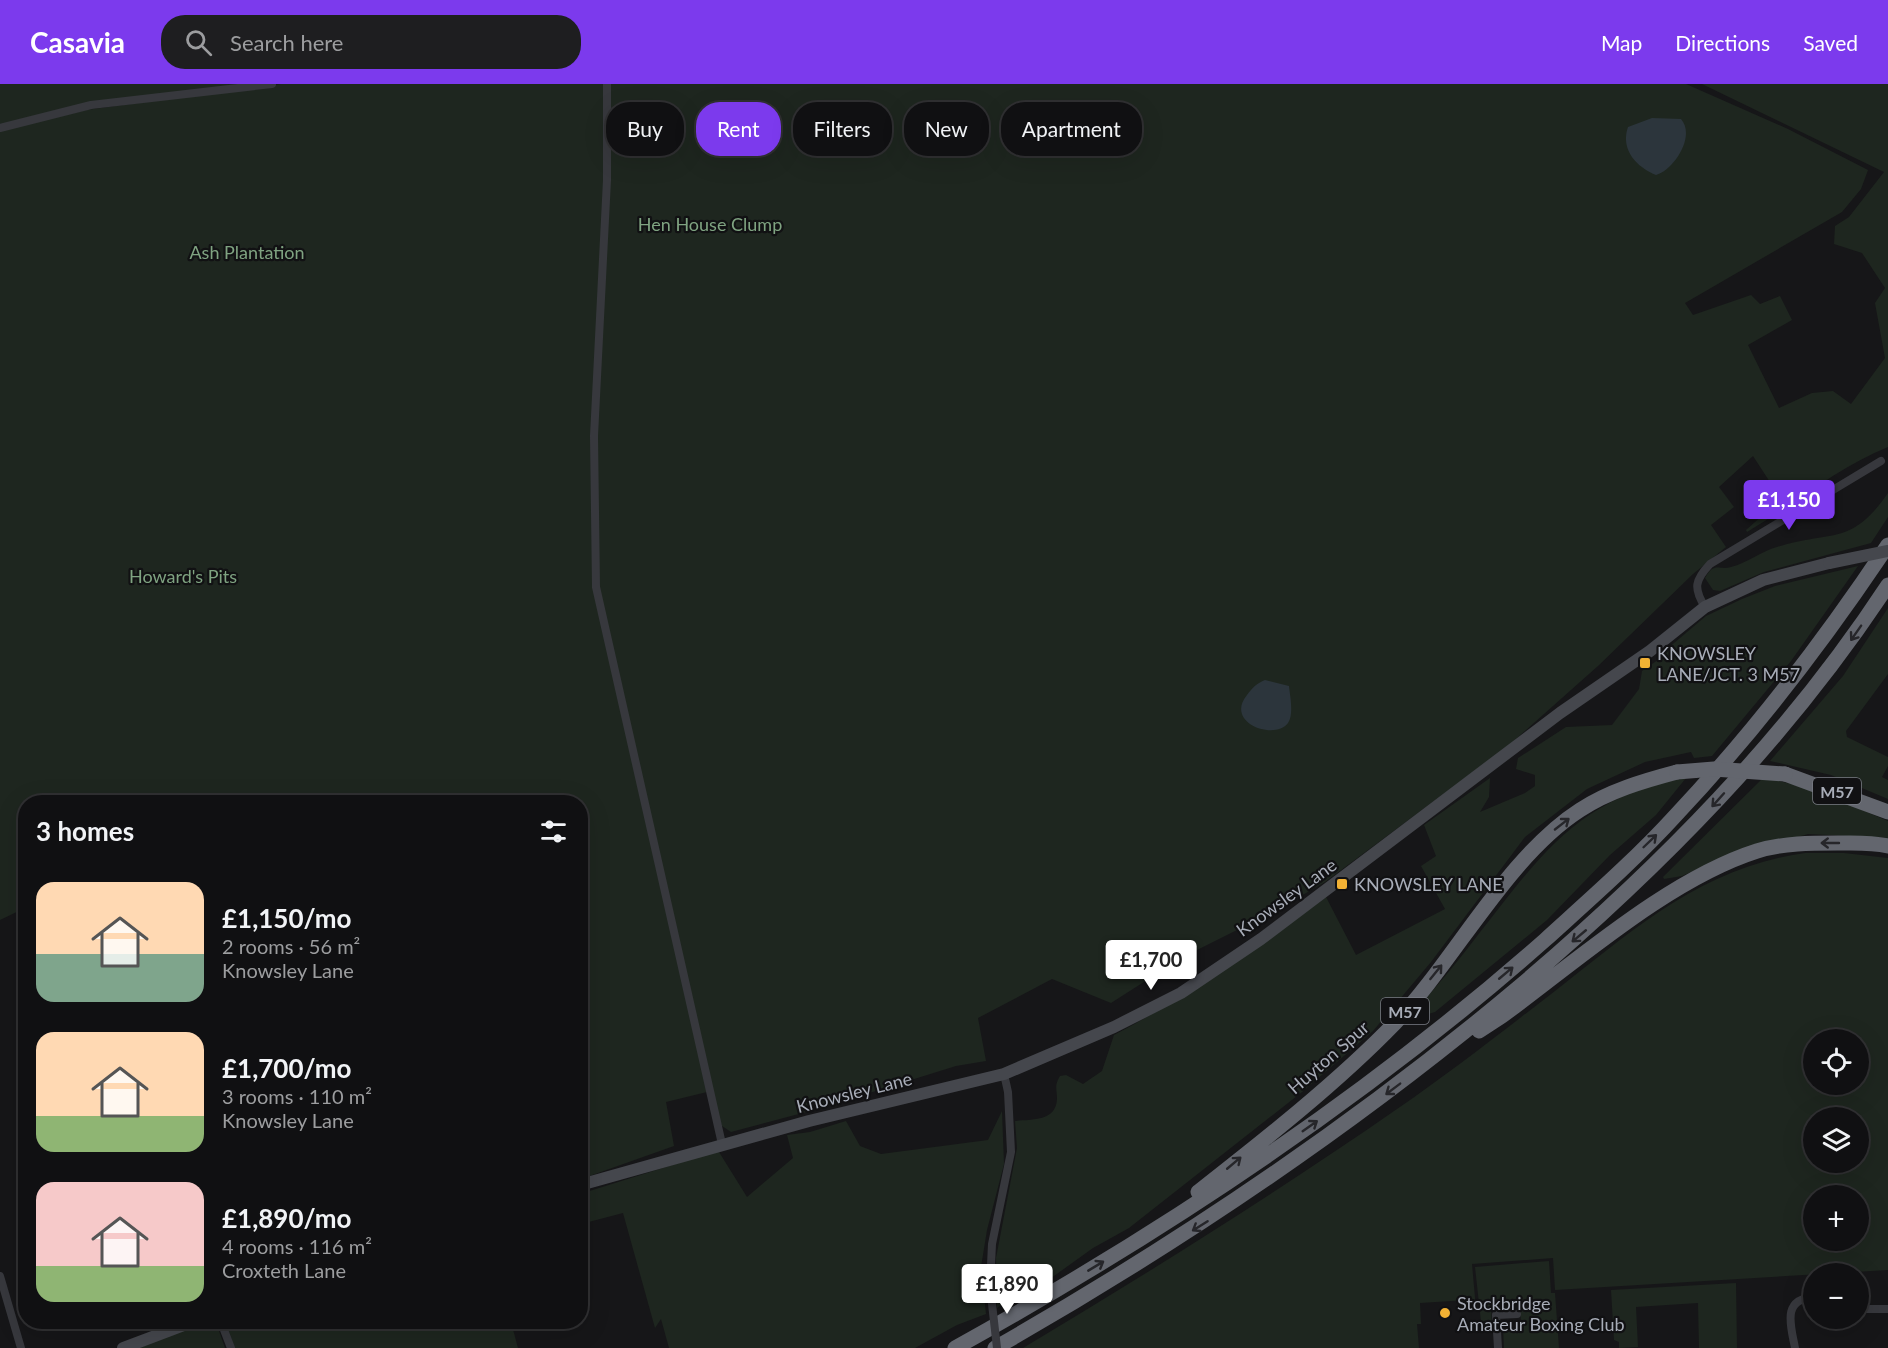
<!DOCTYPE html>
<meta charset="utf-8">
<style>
body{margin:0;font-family:Lato,sans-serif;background:#1e1e20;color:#f1f3f6;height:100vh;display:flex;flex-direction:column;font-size:22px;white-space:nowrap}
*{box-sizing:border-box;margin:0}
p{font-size:20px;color:#9c9d9f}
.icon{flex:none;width:33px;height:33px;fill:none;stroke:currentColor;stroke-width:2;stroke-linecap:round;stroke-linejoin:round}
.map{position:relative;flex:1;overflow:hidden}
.details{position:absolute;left:18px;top:711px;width:570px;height:534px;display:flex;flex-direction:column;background:#101012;border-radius:24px;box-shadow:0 6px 24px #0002,0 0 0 2px #303032}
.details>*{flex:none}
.hud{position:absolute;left:606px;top:18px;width:570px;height:54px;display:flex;gap:12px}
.controls{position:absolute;left:1803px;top:945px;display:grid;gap:12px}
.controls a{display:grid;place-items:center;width:66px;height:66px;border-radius:50%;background:#101012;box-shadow:0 6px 24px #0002,0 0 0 2px #303032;font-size:30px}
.price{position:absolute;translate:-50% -51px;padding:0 14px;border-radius:6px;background:#fff;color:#222;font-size:20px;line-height:39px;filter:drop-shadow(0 2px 3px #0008)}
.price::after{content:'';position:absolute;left:50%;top:36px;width:18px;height:14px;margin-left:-9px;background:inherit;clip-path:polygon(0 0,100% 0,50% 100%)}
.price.current{background:#7c3aed;color:#fff}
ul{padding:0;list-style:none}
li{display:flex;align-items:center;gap:18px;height:150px;padding:0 18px}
li span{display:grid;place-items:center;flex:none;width:168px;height:120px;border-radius:18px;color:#555}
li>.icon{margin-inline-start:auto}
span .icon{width:72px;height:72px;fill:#fffc;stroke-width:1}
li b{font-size:26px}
h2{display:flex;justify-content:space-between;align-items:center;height:72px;padding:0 18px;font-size:26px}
.tag{padding:0 21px;border-radius:24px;background:#101012;box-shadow:0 6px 24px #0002,0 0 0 2px #303032;font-size:21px;line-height:54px}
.tag.current{background:#7c3aed;color:#fff}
header{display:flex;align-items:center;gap:36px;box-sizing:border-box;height:84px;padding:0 30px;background:#7c3aed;color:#fff}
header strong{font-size:28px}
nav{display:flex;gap:33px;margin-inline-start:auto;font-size:21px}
.search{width:420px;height:54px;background:#1e1e20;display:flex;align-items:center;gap:15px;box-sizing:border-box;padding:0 21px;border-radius:24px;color:#9c9d9f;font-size:22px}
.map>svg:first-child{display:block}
</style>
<header>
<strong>Casavia</strong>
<div class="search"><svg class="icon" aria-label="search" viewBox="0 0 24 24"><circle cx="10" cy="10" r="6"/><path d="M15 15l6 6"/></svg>Search here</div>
<nav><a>Map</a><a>Directions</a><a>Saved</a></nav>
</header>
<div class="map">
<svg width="1888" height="1264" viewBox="0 0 1888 1264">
<rect width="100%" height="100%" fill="#161618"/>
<path fill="#1e261f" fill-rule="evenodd" d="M0,0H240L0,40Z
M281,0H1686L1788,45L1868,86L1861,105L1842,128L1685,219L1693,231L1751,211L1760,220L1780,212L1792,236L1748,261L1779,324L1812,309L1833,307L1851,320L1885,274L1875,219L1885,204L1862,169L1834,160L1835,142L1849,133L1884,88L1702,0H1888V363C1837,384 1794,420 1747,448L1746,446L1781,415L1753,372L1719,403L1734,423L1711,441L1726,463L1693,490L1598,582L1508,662L1325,798L1275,827L1183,873L1111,919L1052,895L978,934L986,977L956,982L821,1024L731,1048L722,1042L707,1008L666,1018L674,1062L581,1095L580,718H26L25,824L0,836V47L86,26Z
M1888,409V433L1871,459L1764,488L1720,507L1713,506L1705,494C1715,477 1718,487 1731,483C1747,479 1762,467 1777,463C1831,446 1851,463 1888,409Z
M1858,482L1791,577L1712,672L1694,674L1691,668L1645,678L1587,705L1525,753L1431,878L1373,947L1302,1008L1129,1144L1093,1164L1054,1192L1019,1208L997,1224L996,1174L1017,1064L1015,1037C1031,1035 1056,1038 1057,1015C1057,1005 1054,1002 1060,992L1066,991L1083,1000L1102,987L1114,951C1190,911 1258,863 1326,813L1356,871L1445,825L1421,782L1436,772L1424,741L1490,694L1489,713L1480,728L1525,709L1535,702V691L1516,685L1518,674L1566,643L1612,641L1639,605L1642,587L1665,571L1667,565L1706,532L1742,515L1775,502Z
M1888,524V590L1846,647L1847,653L1888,673V682L1882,693L1888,696V715L1831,691L1770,677L1843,592Z
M1686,694L1656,731L1610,771L1547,836L1435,928L1419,933V923C1437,901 1457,879 1474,856C1538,775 1576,713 1686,694Z
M1763,694C1808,701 1847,720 1888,737V754L1808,750L1715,777L1682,792L1664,795L1663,793Z
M1805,769H1844L1888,774V1186L1555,1206L1553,1174L1472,1180L1476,1225H1469L1468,1216L1420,1219L1421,1240H1417L1419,1264H1023C1150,1188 1276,1109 1397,1025C1451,988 1503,947 1555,907C1633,846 1702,783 1805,769ZM1814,956H1858V1000H1814ZM1814,1034H1858V1078H1814ZM1814,1112H1858V1156H1814Z
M1002,1027L1004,1080L987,1146L981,1183L986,1230L957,1241L915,1264H669L661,1235L655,1244L623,1129L581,1140L580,1110L701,1072L719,1068L747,1113L793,1074L787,1051L810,1048L846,1037L860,1062L881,1070L988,1056Z
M1549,1177L1551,1209H1555L1559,1264H1504L1503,1244L1521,1240L1520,1220L1491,1222L1492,1247H1482L1475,1183Z
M1736,1199L1737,1264H1699L1698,1219L1636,1223L1638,1263L1619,1264V1258L1614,1256L1611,1206Z
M204,1238L219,1247L225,1264H139Z
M232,1238H511L518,1264H235L226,1240Z"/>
<path fill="#2c353c" d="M1652,34L1681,35C1696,52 1674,86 1656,91C1637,83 1620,66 1628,43Z
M1265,596L1289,602C1290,612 1294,630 1288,639C1275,657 1224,639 1247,611C1252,604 1257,599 1265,596Z"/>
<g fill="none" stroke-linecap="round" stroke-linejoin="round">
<path stroke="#37383d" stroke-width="8" d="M607,0V96L594,352L596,503L722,1060
M0,44L91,21L272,0
M1705,523C1693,504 1695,496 1710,480L1881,377
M0,1192L21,1264
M990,1202L992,1160L1011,1068L1008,1008L1004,990
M1858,1225H1888
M221,1238L231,1264
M1498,1264L1496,1231L1517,1230
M1795,1264C1791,1242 1781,1215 1814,1213"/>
<path stroke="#45474d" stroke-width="12" d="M580,1101L809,1037L1004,990L1114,943L1181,909L1261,855L1560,629L1650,567L1705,523L1763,496L1829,479
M123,1264L192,1238"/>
<path stroke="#63666e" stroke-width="15" d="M1785,690L1888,728
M1479,947L1502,932C1577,877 1669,795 1757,767C1783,759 1812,759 1838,759C1855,759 1871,758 1888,762
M1198,1108C1263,1057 1337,999 1395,939C1455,876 1507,773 1580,726C1609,707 1643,697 1677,688
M955,1264C1164,1148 1365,1015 1545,856C1589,816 1636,775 1676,731C1755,647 1824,557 1888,461
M995,1264C1181,1158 1355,1041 1519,903C1659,784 1787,655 1888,501"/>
<path stroke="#37383d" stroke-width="8" d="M990,1202L997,1264"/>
<path stroke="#45474d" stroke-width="12" d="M1829,479L1888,467"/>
<path stroke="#63666e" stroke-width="15" d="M1677,688L1714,685L1785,690"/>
</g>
<defs><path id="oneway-shaft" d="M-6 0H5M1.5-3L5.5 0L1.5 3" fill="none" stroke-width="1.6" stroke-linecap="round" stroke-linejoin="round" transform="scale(1.5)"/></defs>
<g stroke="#26262a">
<use href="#oneway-shaft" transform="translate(1856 549) rotate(125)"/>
<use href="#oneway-shaft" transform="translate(1718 716) rotate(132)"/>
<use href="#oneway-shaft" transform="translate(1562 740) rotate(-38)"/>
<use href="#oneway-shaft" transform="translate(1650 757) rotate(-44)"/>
<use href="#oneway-shaft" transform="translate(1830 759) rotate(180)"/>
<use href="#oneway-shaft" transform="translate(1579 852) rotate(140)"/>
<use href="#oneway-shaft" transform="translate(1436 888) rotate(-51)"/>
<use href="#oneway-shaft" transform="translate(1506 889) rotate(-40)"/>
<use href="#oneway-shaft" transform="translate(1393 1005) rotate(143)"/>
<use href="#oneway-shaft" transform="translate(1310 1042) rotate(-35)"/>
<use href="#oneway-shaft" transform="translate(1234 1079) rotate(-40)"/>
<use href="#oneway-shaft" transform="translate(1200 1142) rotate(148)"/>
<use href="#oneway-shaft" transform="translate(1096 1182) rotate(-31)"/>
</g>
<g fill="#f2b134" stroke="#111113" stroke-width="2">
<rect x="1639" y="573" width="12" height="12" rx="3"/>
<rect x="1336" y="794" width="12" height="12" rx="3"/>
<circle cx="1445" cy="1229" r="6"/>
</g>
<g text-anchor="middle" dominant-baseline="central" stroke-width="4.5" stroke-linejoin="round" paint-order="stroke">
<g fill="#111113" stroke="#7b7e86" stroke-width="1.5">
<rect x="1813" y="694" width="48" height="26" rx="4.5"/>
<rect x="1381" y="914" width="48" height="26" rx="4.5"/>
</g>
<g font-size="16" font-weight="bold" fill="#a8adb8">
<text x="1837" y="707">M57</text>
<text x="1405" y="927">M57</text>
</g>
<g font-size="18" fill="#7fa381" stroke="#111113">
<text x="710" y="140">Hen House Clump</text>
<text x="247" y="168">Ash Plantation</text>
<text x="183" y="492">Howard's Pits</text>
</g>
<g font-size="18" fill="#a8adb8" stroke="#111113" text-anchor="start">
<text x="1657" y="569">KNOWSLEY<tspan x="1657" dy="21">LANE/JCT. 3 M57</tspan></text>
<text x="1354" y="800">KNOWSLEY LANE</text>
<text x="1457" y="1219">Stockbridge<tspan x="1457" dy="21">Amateur Boxing Club</tspan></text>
</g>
<g font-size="18" fill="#a8adb8" stroke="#111113">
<text transform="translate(1286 813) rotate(-36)">Knowsley Lane</text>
<text transform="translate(1328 973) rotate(-41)">Huyton Spur</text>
<text transform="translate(854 1008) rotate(-14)">Knowsley Lane</text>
</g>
</g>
</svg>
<div class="controls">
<a><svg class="icon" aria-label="locate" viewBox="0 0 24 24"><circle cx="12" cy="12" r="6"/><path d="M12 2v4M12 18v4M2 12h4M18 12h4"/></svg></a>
<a><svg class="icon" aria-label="layers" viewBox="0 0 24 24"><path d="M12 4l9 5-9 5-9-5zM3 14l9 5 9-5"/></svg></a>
<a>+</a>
<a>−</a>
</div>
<b class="price current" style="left:1789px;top:447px">£1,150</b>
<b class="price" style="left:1151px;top:907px">£1,700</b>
<b class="price" style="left:1007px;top:1231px">£1,890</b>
<div class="hud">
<a class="tag">Buy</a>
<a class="tag current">Rent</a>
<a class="tag">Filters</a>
<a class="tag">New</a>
<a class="tag">Apartment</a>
</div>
<section class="details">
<h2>3 homes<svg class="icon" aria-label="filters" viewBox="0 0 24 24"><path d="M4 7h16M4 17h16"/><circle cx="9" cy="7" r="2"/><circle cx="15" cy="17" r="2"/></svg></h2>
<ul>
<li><span style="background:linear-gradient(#ffd9b3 60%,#7fa58c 0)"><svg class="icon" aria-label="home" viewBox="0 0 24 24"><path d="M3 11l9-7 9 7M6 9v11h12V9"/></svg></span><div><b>£1,150/mo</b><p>2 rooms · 56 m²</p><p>Knowsley Lane</p></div></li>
<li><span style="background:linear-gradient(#ffd9b3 70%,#8fb573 0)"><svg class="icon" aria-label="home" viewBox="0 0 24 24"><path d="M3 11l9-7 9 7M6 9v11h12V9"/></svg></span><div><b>£1,700/mo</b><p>3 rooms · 110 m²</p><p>Knowsley Lane</p></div></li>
<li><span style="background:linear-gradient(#f6c9c9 70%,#8fb573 0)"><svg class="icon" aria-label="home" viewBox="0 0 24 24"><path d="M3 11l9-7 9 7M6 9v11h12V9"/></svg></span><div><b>£1,890/mo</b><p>4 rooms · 116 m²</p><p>Croxteth Lane</p></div></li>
</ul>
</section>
</div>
